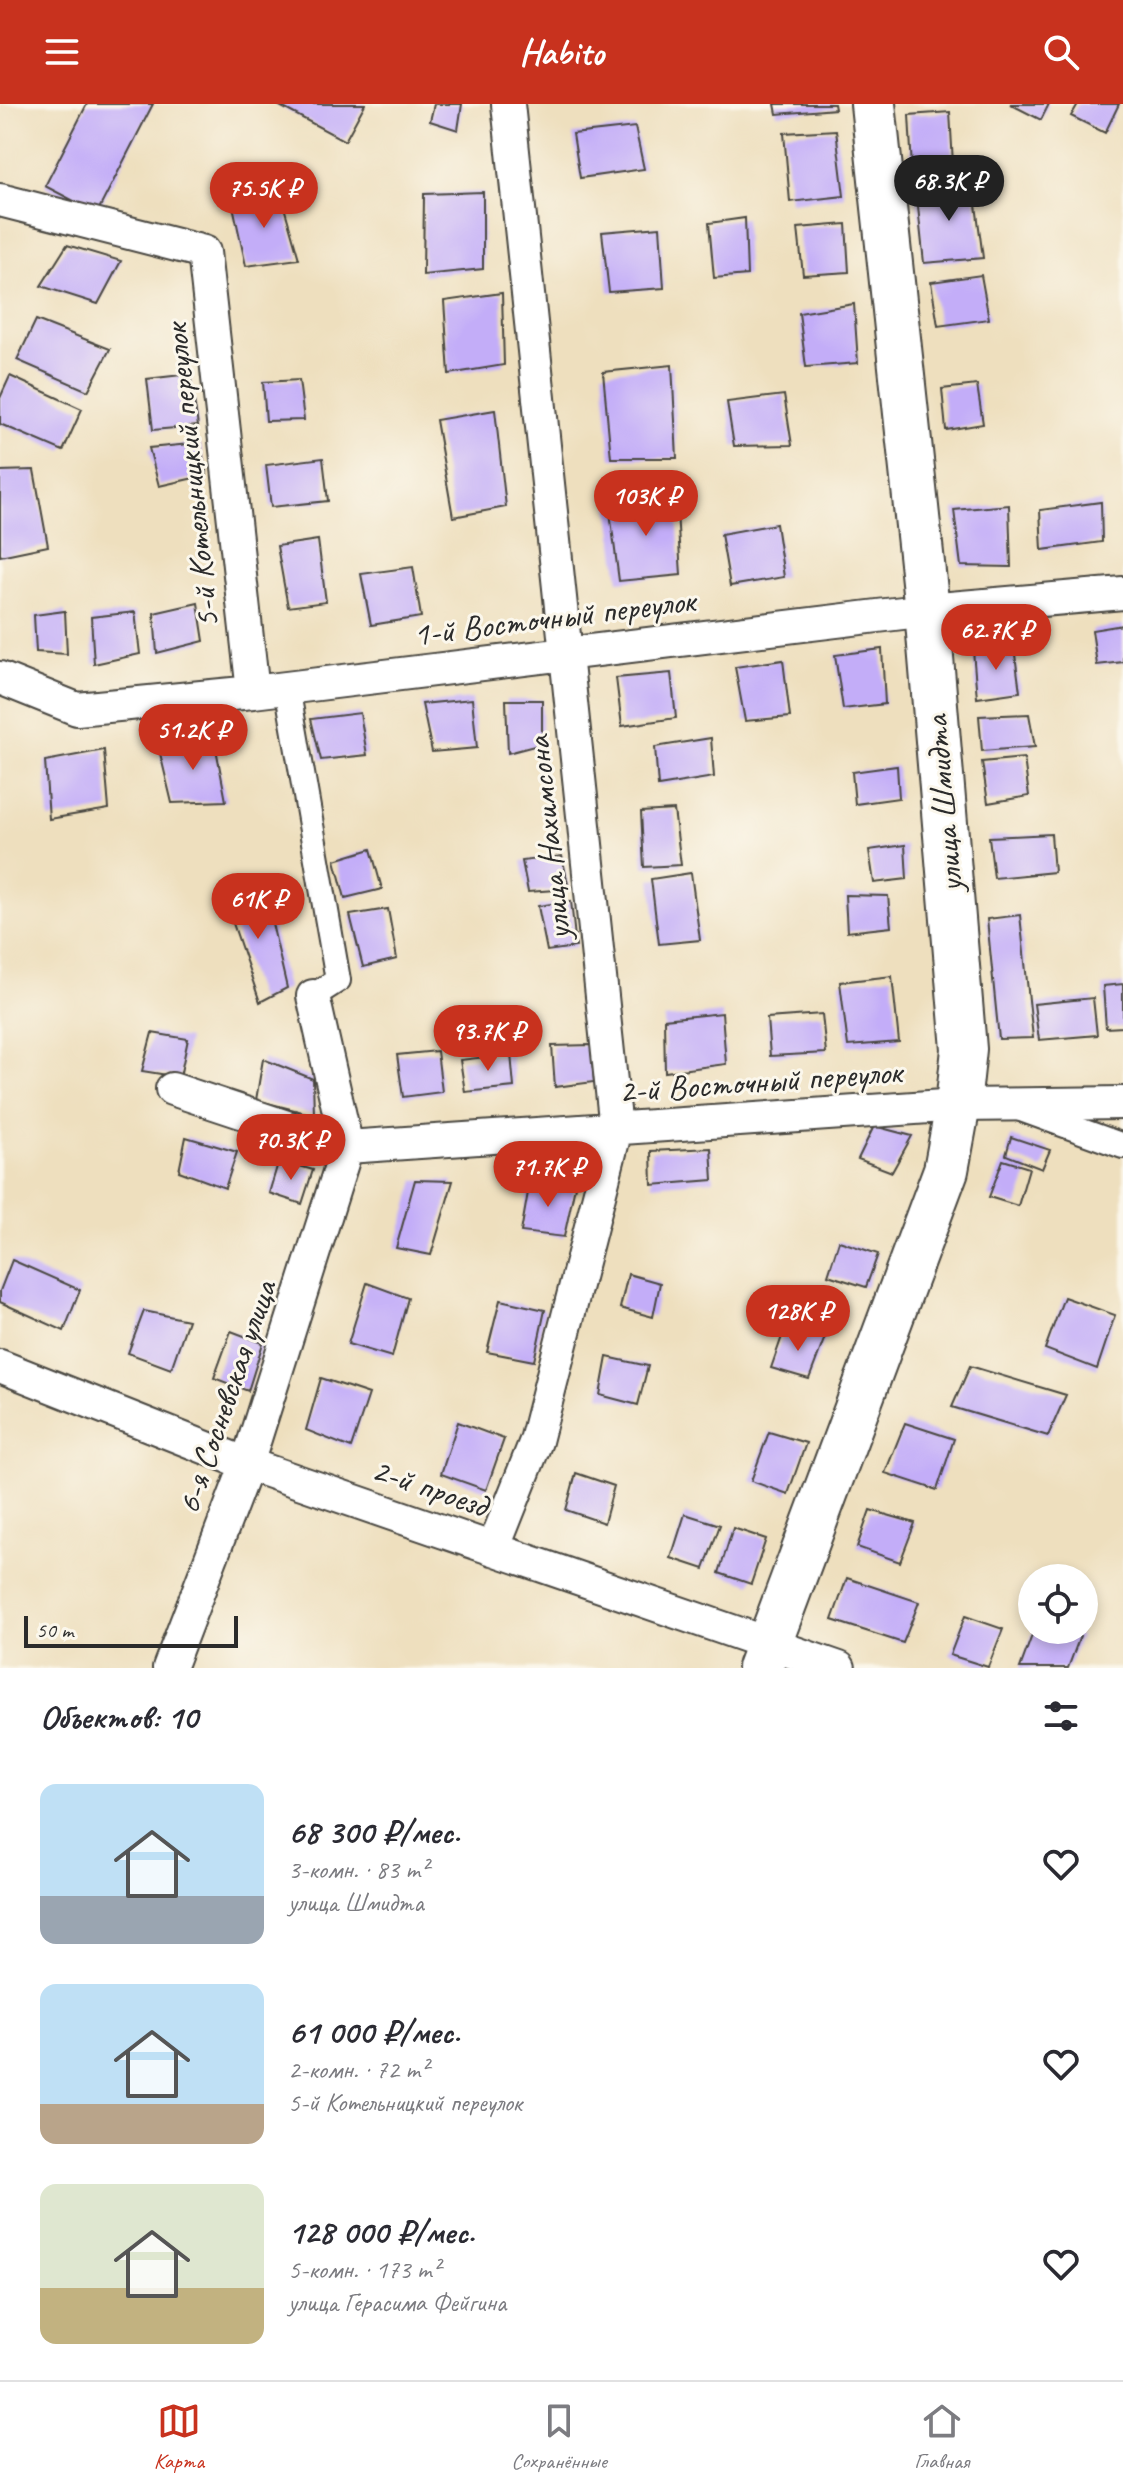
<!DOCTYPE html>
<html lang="ru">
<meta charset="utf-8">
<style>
body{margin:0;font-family:Caveat,sans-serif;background:#f2f2f3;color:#2b2b33;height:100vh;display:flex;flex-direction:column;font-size:30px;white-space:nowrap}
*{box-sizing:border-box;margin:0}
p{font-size:26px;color:#7c7c81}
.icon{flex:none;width:44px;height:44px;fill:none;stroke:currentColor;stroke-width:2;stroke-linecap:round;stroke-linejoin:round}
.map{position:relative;height:1564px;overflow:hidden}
.side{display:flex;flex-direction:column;background:#fff;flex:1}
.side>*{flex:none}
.controls{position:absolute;left:1018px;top:1460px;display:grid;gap:16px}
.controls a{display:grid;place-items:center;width:80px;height:80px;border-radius:50%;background:#fff;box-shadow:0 4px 12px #0003;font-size:40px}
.scale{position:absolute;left:24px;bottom:20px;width:214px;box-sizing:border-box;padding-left:8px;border:4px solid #2b2b2b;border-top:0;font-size:22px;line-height:28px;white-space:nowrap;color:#2b2b2b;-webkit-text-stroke:6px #fbf7ec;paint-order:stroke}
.price{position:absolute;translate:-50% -68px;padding:0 18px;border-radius:28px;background:#c8321e;color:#fff;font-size:26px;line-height:52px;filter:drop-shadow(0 2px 4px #0008)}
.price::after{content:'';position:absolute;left:50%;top:48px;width:24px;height:18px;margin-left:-12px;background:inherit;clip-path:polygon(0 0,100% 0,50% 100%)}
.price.on{background:#222;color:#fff}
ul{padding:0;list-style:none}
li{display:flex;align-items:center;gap:24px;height:200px;padding:0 40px}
li span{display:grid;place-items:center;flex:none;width:224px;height:160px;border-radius:16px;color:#555}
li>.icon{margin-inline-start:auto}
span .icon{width:96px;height:96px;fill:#fffc;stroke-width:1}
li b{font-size:34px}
h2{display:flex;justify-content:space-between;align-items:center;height:96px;padding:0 40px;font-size:34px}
header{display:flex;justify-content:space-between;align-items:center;height:104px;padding:0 40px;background:#c8321e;color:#fff;font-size:36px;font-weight:600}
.tab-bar{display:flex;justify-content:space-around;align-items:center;height:112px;border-top:2px solid #e1e1e2;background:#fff;font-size:22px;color:#7c7c81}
.tab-bar a{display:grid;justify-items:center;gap:4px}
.tab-bar .on{color:#c8321e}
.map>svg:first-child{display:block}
</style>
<header><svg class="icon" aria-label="menu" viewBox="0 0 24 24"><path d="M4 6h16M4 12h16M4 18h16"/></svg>Habito<svg class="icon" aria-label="search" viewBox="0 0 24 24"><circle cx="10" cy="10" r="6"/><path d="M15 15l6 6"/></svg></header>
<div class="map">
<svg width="1123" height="1564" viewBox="0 0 1123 1564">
<rect width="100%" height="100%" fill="#fbf7ec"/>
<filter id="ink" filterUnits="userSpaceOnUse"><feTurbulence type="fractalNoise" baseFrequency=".0125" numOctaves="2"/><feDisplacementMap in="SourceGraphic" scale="16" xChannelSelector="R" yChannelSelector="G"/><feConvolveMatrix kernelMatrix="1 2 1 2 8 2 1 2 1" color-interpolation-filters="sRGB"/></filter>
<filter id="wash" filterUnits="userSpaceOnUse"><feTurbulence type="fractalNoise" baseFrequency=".006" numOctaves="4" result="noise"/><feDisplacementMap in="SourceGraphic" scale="32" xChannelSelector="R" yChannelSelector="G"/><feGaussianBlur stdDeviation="1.8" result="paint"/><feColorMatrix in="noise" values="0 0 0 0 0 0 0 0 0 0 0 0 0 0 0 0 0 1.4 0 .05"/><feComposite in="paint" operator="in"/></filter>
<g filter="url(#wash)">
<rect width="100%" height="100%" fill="#eedfbe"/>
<g id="blocks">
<path fill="#c3adf8" d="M87,0H153L97,109L45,82Z
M276,0H365L345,37Z
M434,0H462L458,26L430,17Z
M775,0H834L835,5L777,10Z
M1010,0H1049L1041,16Z
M1078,0H1119L1105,29L1071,12Z
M950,8L953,60L912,65L909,11Z
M635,23L644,65L580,74L573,30Z
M836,26L844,92L790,98L784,29Z
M973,78L983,154L924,159L916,84Z
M483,88V165L423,171L424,90Z
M280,89L299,155L246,162L232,97Z
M745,114L747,171L714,174L709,119Z
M846,120L849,168L803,171L798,124Z
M660,123L664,184L609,188L602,128Z
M67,141L121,157L98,200L41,182Z
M981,171L989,215L938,222L931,178Z
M502,189L504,261L449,270L444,197Z
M854,200L858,259L806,263L799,209Z
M36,216L110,245L88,287L17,256Z
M672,261L677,354H611L603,268Z
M190,270L198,322L153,326L147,275Z
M10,272L82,305L63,347L0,320V294Z
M299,276L304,316L266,317L263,278Z
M977,281L983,320L946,326L942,285Z
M784,291L792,341L734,342L727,298Z
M495,306L506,403L453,413L436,316Z
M200,339L207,371L159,382L149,344Z
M323,354L328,397L271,403L266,361Z
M34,366L48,442L0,452V367Z
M676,392L681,471L619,477L609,400Z
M1101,398L1102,438L1042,446L1040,406Z
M1009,401L1011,463L961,462L954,406Z
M776,420L784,473L730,482L721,430Z
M318,436L326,498L288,503L277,442Z
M413,463L421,513L371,521L361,470Z
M198,499L204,537L157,549L154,509Z
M65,507L67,550L36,548L34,511Z
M135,508L140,550L94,560L91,513Z
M1123,521V558L1097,561L1092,526Z
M1014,543L1020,588L977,594L973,546Z
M882,545L885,600L843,605L835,551Z
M783,556L790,613L745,617L735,563Z
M671,569L676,614L622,622L616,574Z
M472,595L477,644L432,648L422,600Z
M506,596H542V640L508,649Z
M360,609L367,651L321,656L311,615Z
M1029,610L1035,643L982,647L979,612Z
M214,634L226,697L172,699L159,645Z
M711,634L714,673L658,682L655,643Z
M104,646L109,705L49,715L45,657Z
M1024,654L1029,692L988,699L982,658Z
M897,662L899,694L855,700L852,668Z
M674,706L681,761L644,763L641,708Z
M1051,730L1054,768L994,774L989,733Z
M905,741L907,775L874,779L869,746Z
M371,745L382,785L345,794L335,756Z
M562,752L569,785L528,788L522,757Z
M691,769L700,836L659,840L651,775Z
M264,785L287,884L260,898L224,793Z
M845,791L888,792L891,823L847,828Z
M571,797L576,843L547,847L538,802Z
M388,805L397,855L363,863L350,811Z
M1020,811L1033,934L999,935L987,815Z
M892,872L899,938L848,942L840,878Z
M1123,880V923L1106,924L1103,882Z
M1093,894L1097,931L1039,936L1034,900Z
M722,909L726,960L665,968L664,915Z
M822,910L826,949L770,952L767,914Z
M152,929L188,935L180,973L142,967Z
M591,941L594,978L555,983L552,942Z
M437,947L442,988L403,993L397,951Z
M511,950L514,983L465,988L460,956Z
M263,955L313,975L314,1011L256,996Z
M874,1022L912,1032L892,1068L858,1055Z
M186,1033L237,1048L225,1084L179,1067Z
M1011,1033L1050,1046L1042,1065L1006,1051Z
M711,1044L713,1076L652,1081L651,1047Z
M279,1056L313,1066L302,1100L269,1089Z
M1003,1056L1029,1064L1018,1102L989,1093Z
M415,1076L453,1077L431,1151L396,1144Z
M530,1077L575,1082L564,1133L521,1128Z
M839,1137L878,1150L866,1183L828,1171Z
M12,1156L80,1186L64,1227L0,1198V1187Z
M628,1170L660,1179L653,1213L620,1204Z
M367,1179L408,1194L392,1253L348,1240Z
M1064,1193L1115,1211L1097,1265L1045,1245Z
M500,1196L545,1206L534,1257L487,1248Z
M144,1207L188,1216L171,1265L128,1249Z
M785,1224L825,1233L809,1275L771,1264Z
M231,1227L263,1239L248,1287L214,1274Z
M607,1253L648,1262L638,1301L600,1291Z
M970,1262L1066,1291L1048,1332L952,1303Z
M321,1274L369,1290L351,1344L306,1326Z
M458,1318L504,1335L486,1386L441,1370Z
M905,1319L954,1335L937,1386L885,1369Z
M769,1328L806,1339L788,1390L751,1377Z
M576,1369L614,1382L604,1419L566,1406Z
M870,1406L915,1419L900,1458L857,1443Z
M685,1410L720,1421L704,1465L671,1454Z
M733,1424L766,1435L751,1480L719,1469Z
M847,1474L919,1498L903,1539L832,1516Z
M965,1512L1003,1525L988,1563L950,1551Z
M1034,1526H1060L1080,1532L1068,1564H1020Z"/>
</g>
</g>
<g filter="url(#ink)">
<use href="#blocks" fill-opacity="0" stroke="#484641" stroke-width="2"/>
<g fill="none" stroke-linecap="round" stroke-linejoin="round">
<g stroke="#484641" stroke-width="28">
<path id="pedestrian" d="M287,583L338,876L313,892
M1021,1005L1123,1042"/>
</g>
<g stroke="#484641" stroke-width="36">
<path id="minor" d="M0,96L204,148L253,588
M0,574L77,605L253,588L927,506L1123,489
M313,892L347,1043
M172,985L347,1043L958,1001L1123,999
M0,1262L247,1360L839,1564
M493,1445L536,1337L616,1025L508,0
M169,1564L247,1360L347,1043"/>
</g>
<g stroke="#484641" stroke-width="48">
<path id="secondary" d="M760,1564L946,1066L958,1001L964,945L927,506L873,0"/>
</g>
<use href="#pedestrian" stroke="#fff" stroke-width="24"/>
<use href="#minor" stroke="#fff" stroke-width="32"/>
<use href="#secondary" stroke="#fff" stroke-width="44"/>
</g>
</g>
<g text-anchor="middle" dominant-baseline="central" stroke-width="6" stroke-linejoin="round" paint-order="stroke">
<g font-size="34" fill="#2b2b2b" stroke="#fbf7ec">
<text transform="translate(191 372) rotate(-96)">5-й Котельницкий переулок</text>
<text transform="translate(554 513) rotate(-7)">1-й Восточный переулок</text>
<text transform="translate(943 700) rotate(-95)">улица Шмидта</text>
<text transform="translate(548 734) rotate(-96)">улица Нахимсона</text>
<text transform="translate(760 977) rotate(-4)">2-й Восточный переулок</text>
<text transform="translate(226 1293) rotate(-71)">6-я Сосневская улица</text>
<text transform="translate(430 1383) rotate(19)">2-й проезд</text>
</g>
</g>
</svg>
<div class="controls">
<a><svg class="icon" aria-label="locate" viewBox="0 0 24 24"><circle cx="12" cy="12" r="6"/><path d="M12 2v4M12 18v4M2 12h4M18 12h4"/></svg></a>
</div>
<div class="scale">50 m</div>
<b class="price on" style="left:949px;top:119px">68.3K ₽</b>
<b class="price" style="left:264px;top:126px">75.5K ₽</b>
<b class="price" style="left:646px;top:434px">103K ₽</b>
<b class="price" style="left:996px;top:568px">62.7K ₽</b>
<b class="price" style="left:193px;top:668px">51.2K ₽</b>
<b class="price" style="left:258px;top:837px">61K ₽</b>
<b class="price" style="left:488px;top:969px">93.7K ₽</b>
<b class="price" style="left:291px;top:1078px">70.3K ₽</b>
<b class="price" style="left:548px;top:1105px">71.7K ₽</b>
<b class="price" style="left:798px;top:1249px">128K ₽</b>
</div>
<section class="side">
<h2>Объектов: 10<svg class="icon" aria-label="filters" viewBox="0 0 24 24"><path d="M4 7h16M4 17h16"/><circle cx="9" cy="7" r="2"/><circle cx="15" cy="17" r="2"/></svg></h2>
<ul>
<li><span style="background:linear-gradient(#bfe0f5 70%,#9aa5b1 0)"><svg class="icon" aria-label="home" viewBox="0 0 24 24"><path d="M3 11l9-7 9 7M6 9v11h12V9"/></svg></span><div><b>68 300 ₽/мес.</b><p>3-комн. · 83 m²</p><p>улица Шмидта</p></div><svg class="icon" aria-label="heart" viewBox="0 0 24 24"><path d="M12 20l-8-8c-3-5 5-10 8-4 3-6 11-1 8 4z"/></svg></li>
<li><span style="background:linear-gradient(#bfe0f5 75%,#b9a48a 0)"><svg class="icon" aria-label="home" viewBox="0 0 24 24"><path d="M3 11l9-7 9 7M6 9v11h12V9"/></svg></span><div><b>61 000 ₽/мес.</b><p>2-комн. · 72 m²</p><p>5-й Котельницкий переулок</p></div><svg class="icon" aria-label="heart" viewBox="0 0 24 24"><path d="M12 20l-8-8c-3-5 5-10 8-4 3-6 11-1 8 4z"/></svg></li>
<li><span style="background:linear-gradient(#dfe7d0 65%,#c2b280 0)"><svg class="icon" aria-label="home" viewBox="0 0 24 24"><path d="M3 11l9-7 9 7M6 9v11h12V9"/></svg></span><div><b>128 000 ₽/мес.</b><p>5-комн. · 173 m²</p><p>улица Герасима Фейгина</p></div><svg class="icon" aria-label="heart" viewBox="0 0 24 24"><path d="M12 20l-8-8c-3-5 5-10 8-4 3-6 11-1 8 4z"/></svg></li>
</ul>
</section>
<nav class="tab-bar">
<a class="on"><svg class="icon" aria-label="map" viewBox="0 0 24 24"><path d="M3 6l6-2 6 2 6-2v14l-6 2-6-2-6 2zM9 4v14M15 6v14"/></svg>Карта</a>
<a><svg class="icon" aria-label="saved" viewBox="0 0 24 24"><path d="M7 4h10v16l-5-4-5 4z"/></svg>Сохранённые</a>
<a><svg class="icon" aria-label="home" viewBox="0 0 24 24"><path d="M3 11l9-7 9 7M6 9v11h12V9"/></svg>Главная</a>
</nav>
